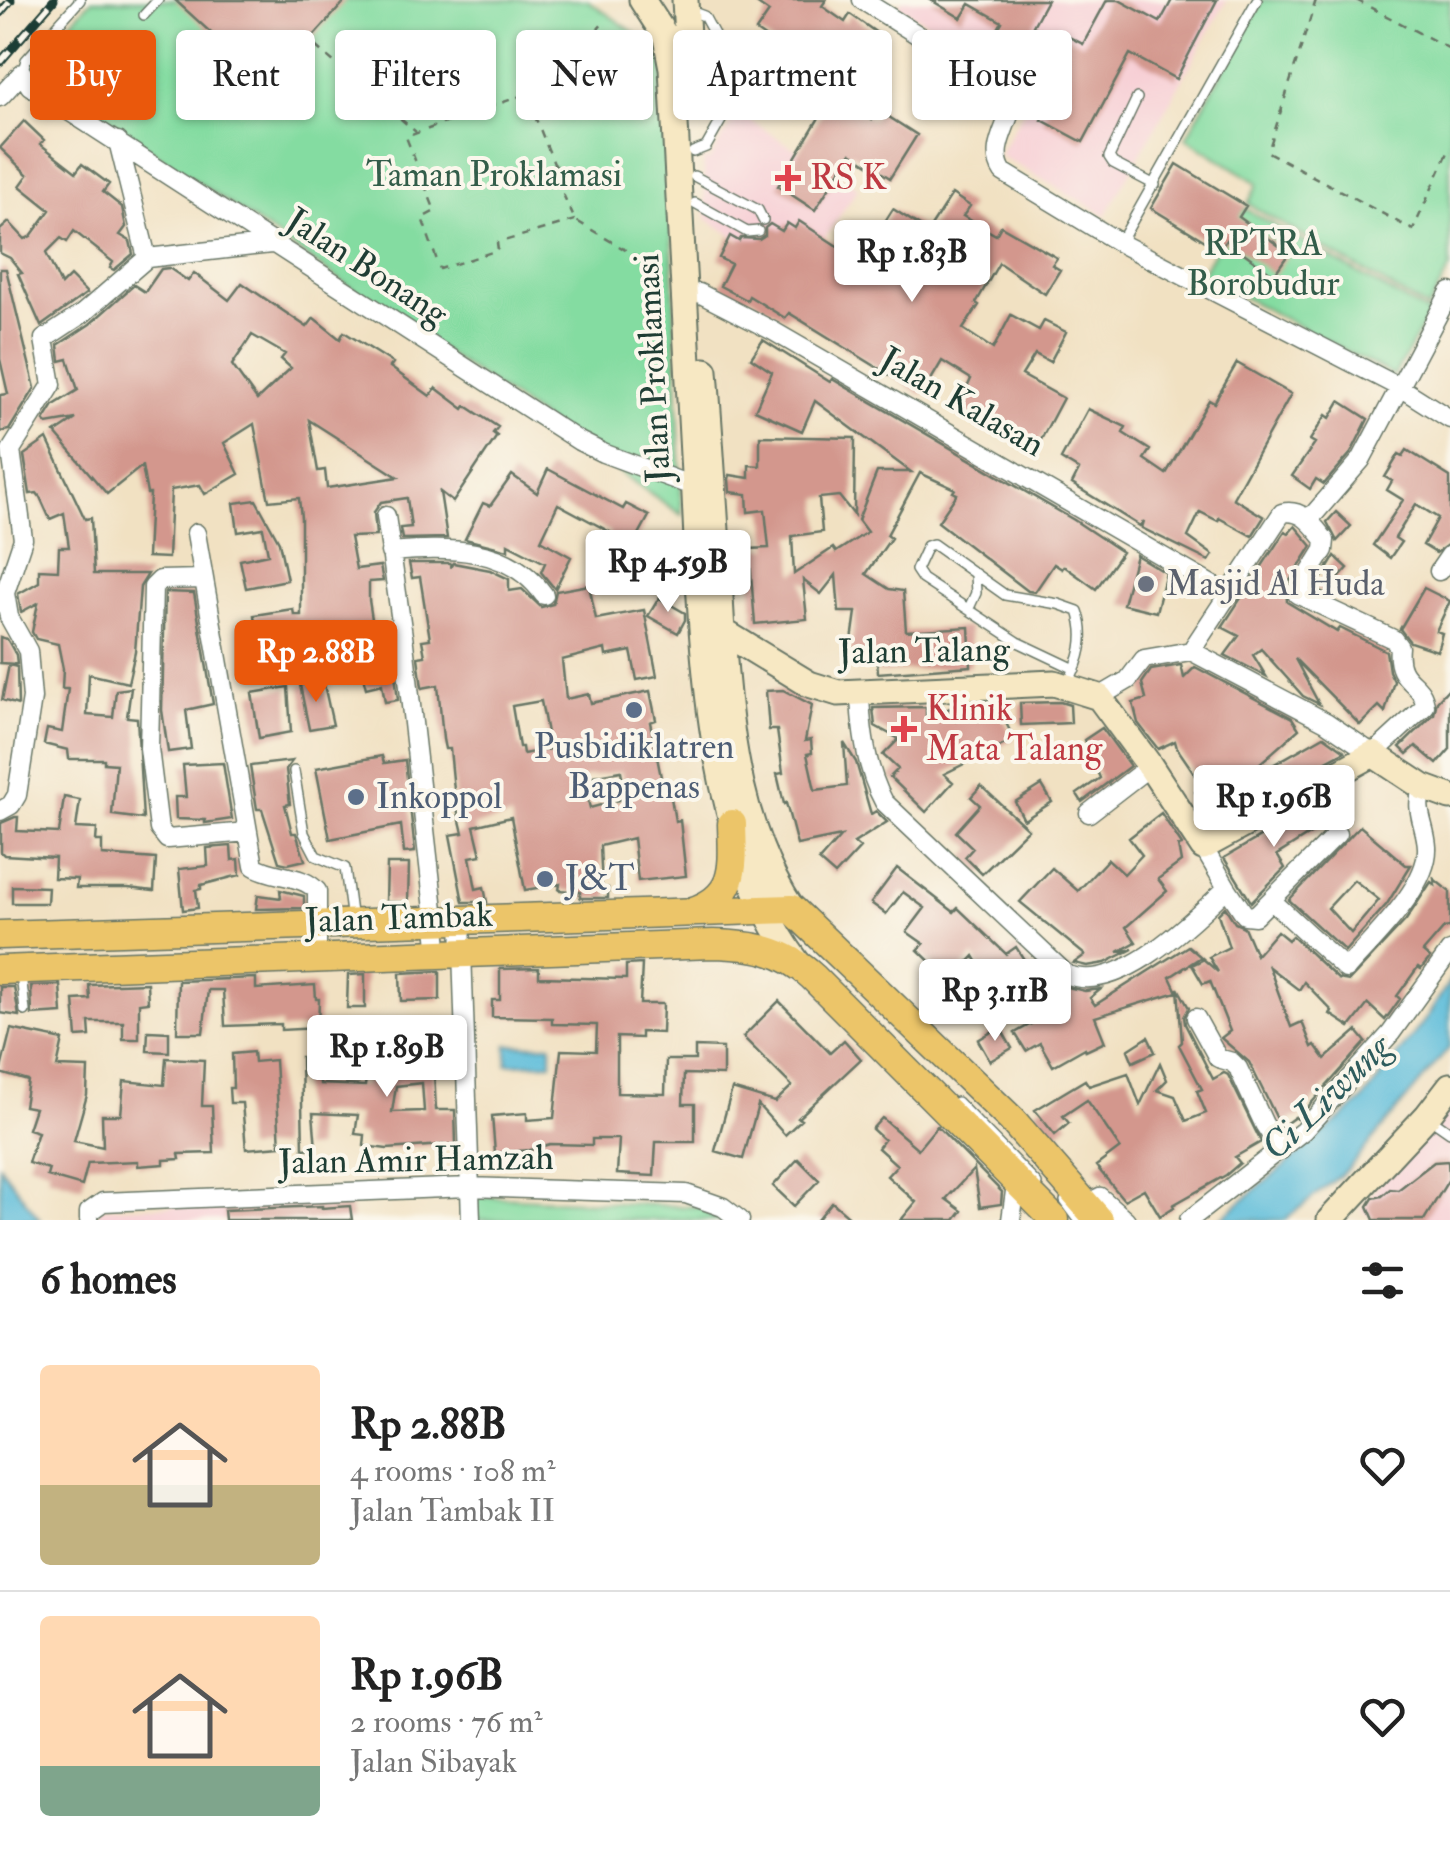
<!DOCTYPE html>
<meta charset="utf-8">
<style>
body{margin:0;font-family:"IM FELL Double Pica",serif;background:#f6f6f6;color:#222;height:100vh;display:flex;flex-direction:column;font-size:38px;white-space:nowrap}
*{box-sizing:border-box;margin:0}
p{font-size:32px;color:#767676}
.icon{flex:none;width:55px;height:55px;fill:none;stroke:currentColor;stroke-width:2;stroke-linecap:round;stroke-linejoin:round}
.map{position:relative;height:1220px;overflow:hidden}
.details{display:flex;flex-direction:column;background:#fff;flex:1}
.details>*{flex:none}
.hud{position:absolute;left:30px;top:30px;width:1390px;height:90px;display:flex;gap:20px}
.price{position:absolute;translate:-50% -85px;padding:0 22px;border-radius:10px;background:#fff;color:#222;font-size:32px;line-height:65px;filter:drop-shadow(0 2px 5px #0008)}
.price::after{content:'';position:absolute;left:50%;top:60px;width:30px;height:22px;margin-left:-15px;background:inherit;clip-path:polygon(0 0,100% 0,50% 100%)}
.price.selected{background:#ea580c;color:#fff}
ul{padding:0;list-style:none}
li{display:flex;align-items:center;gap:30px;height:250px;padding:0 40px}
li+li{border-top:2px solid #e0e0e0}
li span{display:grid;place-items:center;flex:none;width:280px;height:200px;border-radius:10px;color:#555}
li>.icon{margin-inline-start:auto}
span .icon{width:120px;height:120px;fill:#fffc;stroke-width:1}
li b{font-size:42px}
h2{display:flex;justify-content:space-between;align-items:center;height:120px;padding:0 40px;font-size:42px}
.tag{padding:0 35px;border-radius:10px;background:#fff;box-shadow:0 2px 8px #0004;font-size:35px;line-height:90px}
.tag.selected{background:#ea580c;color:#fff}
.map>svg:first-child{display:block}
</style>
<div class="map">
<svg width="1450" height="1220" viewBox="0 0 1450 1220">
<rect width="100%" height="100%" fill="#fbf7ec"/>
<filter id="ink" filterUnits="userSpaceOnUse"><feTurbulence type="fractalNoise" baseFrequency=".01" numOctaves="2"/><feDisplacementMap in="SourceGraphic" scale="20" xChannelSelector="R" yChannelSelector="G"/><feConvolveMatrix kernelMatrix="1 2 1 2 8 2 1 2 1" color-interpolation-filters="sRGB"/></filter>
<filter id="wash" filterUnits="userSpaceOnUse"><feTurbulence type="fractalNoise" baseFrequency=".0048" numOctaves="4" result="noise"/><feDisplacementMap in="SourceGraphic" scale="40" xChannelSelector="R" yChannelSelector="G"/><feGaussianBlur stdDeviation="2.25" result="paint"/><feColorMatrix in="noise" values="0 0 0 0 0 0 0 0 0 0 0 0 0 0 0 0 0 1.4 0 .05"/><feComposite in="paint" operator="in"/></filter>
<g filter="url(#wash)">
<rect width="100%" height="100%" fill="#f1e1c2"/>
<path fill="#f7cfd5" d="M902,0H1227L1106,215L999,155L1037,85L898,6Z
M732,105L742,112L741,115L858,188L825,238L990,347L969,378L706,219L703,157L709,161L731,125L723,119Z
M1450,1101V1220H1375L1361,1210L1416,1132Z
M331,1202V1220H99V1208Z"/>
<path fill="#84dca1" stroke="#528c6a" stroke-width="2.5" d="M92,0H587L665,54L682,515L29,66Z
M1262,0H1450V268L1428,309L1248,204L1258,183L1186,138Z
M1240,206L1429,314L1394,376L1201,275Z
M475,1196L700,1207L720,1220H474Z"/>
<path fill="#5abbd9" stroke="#3c7c86" stroke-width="2.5" d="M1450,980V1047L1348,1169L1285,1220H1219L1361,1102L1428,1016Z
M507,1045H551V1063L507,1064Z
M0,1166L40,1220H0Z"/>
<g id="blocks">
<path fill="#d3978d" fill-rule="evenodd" d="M175,0H346L269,86Z
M752,0H826L822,6L845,22L850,14L877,33L860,57L854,53L833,84L756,31L769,12Z
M931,0H1047L1033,26L1039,29L1028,50L996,32L1002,22L970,4L961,18Z
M1107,0H1119L1160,22L1172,0H1217L1176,79L1130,54L1083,142L1042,120L1064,79L1049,71L1067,36L1083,44Z
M797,66L798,103H776V93H764V67Z
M832,96L872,120L878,110L917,135L890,178L851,153L815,210L778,186Z
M24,121L44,140L40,144L76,172L82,164L109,184L103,192L122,207L126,227L120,235L130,241L133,254L114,270L110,268L113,262L74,231L67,242L61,238L46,253L61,285L70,276L87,293L41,326L18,274L22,273L10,258L0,253V230L9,222L25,239L31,236L50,210L20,186L28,175L0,148Z
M1177,164L1246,206L1239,217L1289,253L1274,275L1226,240L1220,250L1151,208Z
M952,194L970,206L963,216L996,235L1001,226L1057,258L1052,265L1060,270L1045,294L999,263L976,303L979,305L963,329L993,349L1011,315L1039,330L1044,321L1066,332L1050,362L1035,354L1022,375L1063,398L1037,447L957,410L971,379L942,361L922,395L789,313L785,318L749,296L747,300L720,286L731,264L719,258L730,236L739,241L741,238L759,239L765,235V228L770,224L782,231L787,223L795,228L799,221L851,255L870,225L879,231L893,209L928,231Z
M169,268L188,281L194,273L229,300L242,283L307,327L314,318L340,339L344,332L393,363L390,367L430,396L436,388L464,409L466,406L498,427L493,433L497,436L453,502L440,492L447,538L402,539L400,528L411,527L407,498L381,502L374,512L376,536L350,537L356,569L380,566L383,581L369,582V600L374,632L390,630L398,700L385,702L382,684L366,688L362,673L385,669L382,651L331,655L329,642L290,648L292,660L260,664L254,615L293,609L294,615H301V518L299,498L269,501L254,424L224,443L239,474L205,494L200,485L171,490L168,558L147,557L150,494H147L142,466L107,494L55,433L76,419L47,424L44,421L54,405L78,390L68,359L60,361L58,345L90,324L134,285L145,292L161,269ZM252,335L285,354L281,359L291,368L257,400L232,365ZM309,420L398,477L327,488L325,470L318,471Z
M0,269H6L35,388L9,430L0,432V395L8,394L0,359Z
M763,340L830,382L832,379L1074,520L1122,552L1096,589L1064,566L1062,569L1054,564L1035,592L1028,591L938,522L957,494L953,492L955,489L920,473L887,535L891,538L866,574L889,589L903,591L906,631L969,627L971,666L878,673L877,658L850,655L856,612H839L836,575L821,594L803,580L807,619L755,624L749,549L769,548L765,510L748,512L747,494L730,492L729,479L730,475L749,478V465L760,466V436L855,438L854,515L839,496L819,498L822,532L792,536L794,574L833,548L836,552L867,532L858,520L877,472H911L815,401L802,431L755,410L772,372L751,358Z
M1237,363L1291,394L1233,498L1264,517L1252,536L1219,518L1218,521L1200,512L1188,537L1213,555L1209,561L1142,528L1144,521L1140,526L1072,484L1079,470L1061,459L1088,409L1126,427L1123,433L1150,450L1144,459L1166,474L1209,400L1214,403Z
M1340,401L1368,419L1351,453L1324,484L1316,479L1310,489L1292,476L1315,443L1310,440L1326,415L1330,418Z
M47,439L85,519L91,518L94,574H148L140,587L135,652L128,683L89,674L87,715L113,717L116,690L131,688L127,717L137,718L143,819L112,815L116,764L104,763V759H69L68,750L44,744L47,729L62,732L68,689H62L63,669L58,644L36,639L32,632L38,603L21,612L18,594L39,582V569L58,570L59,547H69L64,513L50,519L40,497L37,493L30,494L24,455Z
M1407,450L1450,477V543L1436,553L1423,545L1438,518L1416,504L1395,538L1401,542L1390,558L1373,545L1403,500L1387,490L1392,481L1385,477L1399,454L1403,456Z
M548,469L623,509L626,504L649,516L636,540L652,548L637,575L598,554L610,532L558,504L541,540L571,557L555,589L541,572L545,563L508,544V550L465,539L483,503L490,506L512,475L537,493Z
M256,500L279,542L287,580L246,588L240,560L268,554L263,528L238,532L234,503Z
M1336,512L1351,526L1337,541L1327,522Z
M1295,526L1312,546L1286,587L1287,602L1337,632L1340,628L1386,651L1389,671L1394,681L1385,712L1379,706L1360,725L1295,659L1319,704L1303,696L1261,649L1253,655L1266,676L1225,655L1239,636L1222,627L1285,531L1289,533Z
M1136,555L1166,573L1156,612L1123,604Z
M1335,556L1348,568L1326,593L1328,595L1315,589Z
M409,563H450L451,566L453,563L490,570L509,579V591L522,589L541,607L553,604L556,591L589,585L596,619L644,610L657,676L637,680L631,651L606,656L605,649L562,660L566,699L589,694L591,703L650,691L656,720L650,722L663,787L669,786L675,821L680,820L686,876L638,881L633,838L600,846L602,888H608V898H580V892L559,890L560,884L525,890L511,817L474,826L481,855L470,857L476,889L484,887L487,902H463L450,835L463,833L455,800L450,749H445L443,739L438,685L422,688L418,657L425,656L422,640L430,639L420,577L412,578ZM541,701L550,749L523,754L522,747H519L512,706ZM621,771L626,798L590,808L582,778Z
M1424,588L1450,601L1436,631L1442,633L1437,651L1410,642L1400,629Z
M165,592L194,593L213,704L186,710L191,749L168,752L162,710Z
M659,598L685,613V620L678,633L648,616Z
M0,637L7,639L16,655L17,664L0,663Z
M9,665L17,667L18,705L2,700Z
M1181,665L1184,678L1195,667L1292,718L1299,729L1258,765L1262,771L1324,736L1345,751L1214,822L1195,792L1203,786L1177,748L1175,741L1158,749L1138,723L1133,703L1146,699L1142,683L1151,670Z
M323,680L333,725L309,729L300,685Z
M288,687L291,732L259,738L252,693Z
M1450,687V749L1437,764L1416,746L1407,754L1400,747L1434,714L1437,701Z
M783,690L812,705L805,741L811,740L812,753L807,754L815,790L847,786L844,743L856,762L871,814L876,811L887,822L854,843L860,848L835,875L819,861L841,836L797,845L786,803L784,804L777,774L783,773L777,730H769L766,691Z
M1060,702L1070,705L1071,723L1021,725L1020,703Z
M996,703L1014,739L990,752L987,746L961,759L964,764L944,774L953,782L926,812L890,777L898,769L883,755L899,739L875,726L873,708L926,707V720L950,708L956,721Z
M1102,728L1130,766L1082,802L1077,794L1100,778L1084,740Z
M382,756L384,763L405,760L415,852L404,853L401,825L330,839L316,768Z
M292,761L286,769L290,804L285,805L292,833H296L305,860L288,864L279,862L262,809H257L250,766Z
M223,763L232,819L205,823V820L176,819L175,797H186L183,765Z
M1042,785L1052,802L1024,820L1015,802Z
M981,786L1028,829L982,874L965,857L973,848L956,832L980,805L971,797Z
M64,797L80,800L76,828L97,829L96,841H102V855L156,859L154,891L128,888H76L77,879L54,878L55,858L4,855L1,852V823L15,817H18L17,831L59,833Z
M1323,800L1334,819L1277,855L1285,868L1251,902L1224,858Z
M1161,813L1182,845L1178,846L1181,862L1158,879L1167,891L1126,927L1136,942L1118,952L1133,949L1105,963L1087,966L1074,963L1085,955L1020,902L1052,868L1078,891L1108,859L1124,874L1142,855L1129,838Z
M1360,826L1406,865H1411L1387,904L1345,951L1289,900ZM1354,880L1379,900L1351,933L1328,908Z
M231,846L232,860L239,859L240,875L201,885V889L196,890L198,908L183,910L179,869L208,866L207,848Z
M387,864H409L408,902H386Z
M897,868L954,912L958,908L1006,954L1016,947L1037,980L1001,1002L974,956L950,981L918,950L924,944L907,932L925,908L903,892L886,914L871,903Z
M1434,879L1450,892V927L1444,928L1423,952L1430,958L1421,969L1418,967L1397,996L1400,999L1385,1020L1368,1004L1350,1027L1330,1014L1332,1011L1304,982L1299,990L1269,967L1291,1027L1302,1022L1312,1047L1315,1045L1325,1059L1357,1031L1366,1042L1297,1119L1295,1117L1281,1127L1249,1062L1221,1038L1230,1031L1210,981L1203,984L1192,965L1202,960L1201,957L1218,972L1209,957L1229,947L1218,914L1225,907L1235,923L1244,927L1256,955L1277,931L1288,940L1292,936L1338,979L1349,981L1406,920L1431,882L1435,885Z
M12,886L48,887L47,903H12Z
M280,890L304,896V908L256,909L258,895L281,898Z
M1188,946L1201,957L1170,977L1177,992L1095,1017L1105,1042L1086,1051L1085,1048L1053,1066L1040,1043L1026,1051L1015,1033L1056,1010L1040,975L1046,972L1063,986L1085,991L1101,989L1090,998L1095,1005Z
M642,964L640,1004H663L662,1033L641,1032V1038L617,1037V1093L665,1094L666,1060H695V1047L723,1048V1075L684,1074L683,1104H695V1142H656L654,1176L617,1174L619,1139H592V1145L550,1144L530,1150L495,1153L492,1116L527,1113V1120L554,1118L561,1050L596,1051L597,1025L552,1024V1018L492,1017V1000H500V969L539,968V977L626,979V965Z
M440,971V1000L401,1001L400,973Z
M365,974V1008H347L348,975Z
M256,978V989L315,985L316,999H319L318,1028L281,1030V1024L225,1026L223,990H208L203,1033H177L178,981Z
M147,983L148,1002L139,1003V1039H123V1022H89L90,1036L77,1037L74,1000L90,999L89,985Z
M60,985L62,1013L32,1015L31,986Z
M0,987H14L19,1016L0,1013Z
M1178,988L1189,1008L1184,1017L1185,1024L1213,1079L1224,1073L1228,1075L1261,1142L1235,1157L1240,1163L1226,1175L1173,1205L1174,1207L1160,1216L1144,1189L1124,1200L1096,1166L1120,1148L1087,1100L1063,1116L1069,1123L1055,1135L1035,1110L1085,1080L1089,1086L1128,1073L1140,1105L1160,1063L1167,1080L1157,1090L1175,1096L1186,1121L1206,1113L1197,1091L1202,1089L1179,1045L1182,1042Z
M779,1001L830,1053L844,1040L861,1059L798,1118L801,1120L785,1135L758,1105L743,1159L715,1151L732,1089L775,1102L792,1086L743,1037Z
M1000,1027L1012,1048L990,1061L978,1040Z
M11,1029L63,1040L57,1067L88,1068L87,1095L74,1141L103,1147L102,1115H121L124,1081L164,1085L166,1058L204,1060L202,1106H212L214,1153L179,1154L180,1159L164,1160V1164L138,1166V1161L88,1163L82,1186L47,1176L49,1169L28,1163L38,1132L28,1129L35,1108L24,1106L28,1081L0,1073Z
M148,1031L169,1032V1052L147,1051Z
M452,1036L454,1070L434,1072L436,1110H455L456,1144L387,1149L364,1146L365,1135L355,1134L358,1115L313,1113L316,1148L303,1149L301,1057H320V1084L365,1086L367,1071L401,1076L398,1042ZM422,1083L424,1111L392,1112L396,1086Z
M1148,1037L1155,1052L1133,1062L1128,1050Z
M345,1040H363V1058L345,1059Z
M253,1052L254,1062L275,1060L280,1146L246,1149L242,1103H230L229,1088H233L232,1054Z
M882,1118L918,1149L937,1126L1002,1192L1001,1204L980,1207L974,1169L946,1199L962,1211L955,1220H901L916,1202L887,1176L897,1165L878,1148L884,1140L872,1129Z
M798,1159L819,1180L794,1206L773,1186Z
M1448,1161L1449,1179L1424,1220H1374L1368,1206L1373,1198L1382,1196L1390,1189L1398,1190L1434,1162Z
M832,1202L853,1220H817Z
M322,1206V1208L350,1206L352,1220H225L224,1210Z"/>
</g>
</g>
<g filter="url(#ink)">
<use href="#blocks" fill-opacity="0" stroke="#687666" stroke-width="2.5"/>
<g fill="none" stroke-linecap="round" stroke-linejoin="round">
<g stroke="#687666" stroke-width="12">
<path id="lane" d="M688,10L704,16L722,49L723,117L706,147L693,152
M144,15L158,0
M22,73L26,60L80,0
M1137,98L1109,157L1113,163L1155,185
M694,176L758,210L763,220
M695,203L747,232L758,231
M1120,243L1257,0
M969,608L976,593L975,575
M1067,684C1081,660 1087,637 1078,611L1058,604L1005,595L933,544L927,546L916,570L922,579L1018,642L1075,669
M294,771L304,833L316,856L345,868L352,921
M21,974L25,1011
M957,1102L1037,1184
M1427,1116L1450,1132
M1065,1201L1079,1220"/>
</g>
<g stroke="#687666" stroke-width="21">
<path id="street" d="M862,0L1006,90L1013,98C1011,124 987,148 1003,172L1120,243L1401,388L1450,419
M0,97L22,73L30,86L579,441L603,453L695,487
M118,141L147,258
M699,293L773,331L1229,595
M386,516L404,643L439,954
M1307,517L1314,514L1361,460L1450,292
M196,533L254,866C274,878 302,874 317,891V958
M390,552C446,548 508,544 544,595
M1439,571L1450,555
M204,579L160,580L153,587L149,748L159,829L167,839L248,832
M860,693C861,731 866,769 884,802L1066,974C1118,997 1193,920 1227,888L1203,847
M1099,697L1128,680L1144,659L1191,651L1326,722L1373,754L1425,706C1423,679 1395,685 1399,647L1393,639L1297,594L1324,550L1325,540C1313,525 1302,508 1282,513L1191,651
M0,811L11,805L17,795L32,698L28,651L9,617L5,593L23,539L11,450L52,385L44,339L82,314L147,258L271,244
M1089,813L1150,766
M1227,888L1245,915L1255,916L1337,834
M1272,901L1346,969C1371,940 1429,887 1427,847C1426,825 1413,810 1423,787
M461,920L471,1220
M1196,1018L1218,1058L1232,1062L1238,1068L1264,1124L1281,1150
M1086,1204L1100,1197L1126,1220
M89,1220V1212L103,1202L469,1187L686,1194L723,1207L740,1220
M1011,1220L1017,1177
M1189,1220L1303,1131L1391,1033L1450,951"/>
</g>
<g stroke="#687666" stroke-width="29">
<path id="secondary" d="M642,0L666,37L672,68C679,197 686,326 693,455C702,616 698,827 797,962
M685,0L690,91
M705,371C710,435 714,498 718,562C725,676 726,810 792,909
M713,630L722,631L809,684L838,693L1054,683L1099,697L1150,766L1203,847L1373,754L1423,787L1450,797
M1330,1220L1427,1116L1450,1086"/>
</g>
<g stroke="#687666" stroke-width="31">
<path id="primary" d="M693,911C738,896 733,865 732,824
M0,935L792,909L1012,1120L1099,1220
M0,970L713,944C753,945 783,949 813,977L1055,1220"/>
</g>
<path stroke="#687666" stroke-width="2.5" stroke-dasharray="8 8" stroke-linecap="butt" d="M1316,0L1268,152L1413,230L1450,148
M1356,0L1450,49
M315,46L416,132
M533,104L604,22
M575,220L497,243L498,250L440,269L422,218L435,211L406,137L526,94L554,164L572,173L562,192L575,220L661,271"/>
<use href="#lane" stroke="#fff" stroke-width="9"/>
<use href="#street" stroke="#fff" stroke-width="18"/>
<use href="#secondary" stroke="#f7e8c3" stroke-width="25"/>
<use href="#primary" stroke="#ecc569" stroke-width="28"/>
<g stroke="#1f3d34" stroke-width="9">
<path id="rail" d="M0,13L11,0
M0,62L54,0"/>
</g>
<use href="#rail" stroke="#fbf7ec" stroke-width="5" stroke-dasharray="15" stroke-linecap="butt"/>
</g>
</g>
<g fill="#e0444e" stroke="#fbf7ec" stroke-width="4">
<path d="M783 163h10v10h10v10h-10v10h-10v-10h-10v-10h10z"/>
<path d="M899 714h10v10h10v10h-10v10h-10v-10h-10v-10h10z"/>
</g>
<circle fill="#6b7280" stroke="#fbf7ec" stroke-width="4" cx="1146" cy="584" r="10"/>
<g fill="#5c6f8a" stroke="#fbf7ec" stroke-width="4">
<circle cx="634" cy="710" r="10"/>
<circle cx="356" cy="797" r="10"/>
<circle cx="545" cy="879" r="10"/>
</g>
<g text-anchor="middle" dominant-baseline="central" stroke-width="8" stroke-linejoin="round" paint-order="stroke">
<g font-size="35" fill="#335d4a" stroke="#fbf7ec">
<text x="494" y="175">Taman Proklamasi</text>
<text x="1263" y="244">RPTRA<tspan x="1263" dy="40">Borobudur</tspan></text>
</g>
<g font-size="35" fill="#be3a42" stroke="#fbf7ec" text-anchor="start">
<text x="810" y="178">RS K</text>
<text x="926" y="709">Klinik<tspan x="926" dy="40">Mata Talang</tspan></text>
</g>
<g font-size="35" fill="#1f3d34" stroke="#fbf7ec">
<text transform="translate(367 267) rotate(33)">Jalan Bonang</text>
<text transform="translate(653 368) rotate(-93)">Jalan Proklamasi</text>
<text transform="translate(962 402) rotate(30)">Jalan Kalasan</text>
<text transform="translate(924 651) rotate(-1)">Jalan Talang</text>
<text transform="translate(399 918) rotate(-2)">Jalan Tambak</text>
<text transform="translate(416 1160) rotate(-1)">Jalan Amir Hamzah</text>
</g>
<g font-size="35" fill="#5b616d" stroke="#fbf7ec" text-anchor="start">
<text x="1166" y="584">Masjid Al Huda</text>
</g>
<g font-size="35" fill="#4e5e75" stroke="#fbf7ec" text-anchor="start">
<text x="634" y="747" text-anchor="middle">Pusbidiklatren<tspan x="634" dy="40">Bappenas</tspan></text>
<text x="376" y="797">Inkoppol</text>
<text x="565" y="879">J&amp;T</text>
</g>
<g font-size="38" font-style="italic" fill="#2e5c5d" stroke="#fbf7ec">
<text transform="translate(1326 1097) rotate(-44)">Ci Liwung</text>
</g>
</g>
</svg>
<b class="price" style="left:912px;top:305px">Rp 1.83B</b>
<b class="price" style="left:668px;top:615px">Rp 4.59B</b>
<b class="price selected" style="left:316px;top:705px">Rp 2.88B</b>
<b class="price" style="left:1274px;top:850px">Rp 1.96B</b>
<b class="price" style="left:995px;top:1044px">Rp 3.11B</b>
<b class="price" style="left:387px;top:1100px">Rp 1.89B</b>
<div class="hud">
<a class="tag selected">Buy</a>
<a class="tag">Rent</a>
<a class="tag">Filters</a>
<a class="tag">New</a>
<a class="tag">Apartment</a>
<a class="tag">House</a>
</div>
</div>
<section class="details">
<h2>6 homes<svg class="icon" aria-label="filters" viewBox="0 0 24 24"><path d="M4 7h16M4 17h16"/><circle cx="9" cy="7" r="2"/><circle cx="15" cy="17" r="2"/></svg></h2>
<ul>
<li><span style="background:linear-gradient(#ffd9b3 60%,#c2b280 0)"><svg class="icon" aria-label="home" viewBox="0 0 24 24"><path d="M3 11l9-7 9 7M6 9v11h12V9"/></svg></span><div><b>Rp 2.88B</b><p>4 rooms · 108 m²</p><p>Jalan Tambak II</p></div><svg class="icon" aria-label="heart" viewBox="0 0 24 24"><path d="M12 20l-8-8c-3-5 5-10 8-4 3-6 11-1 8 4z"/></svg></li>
<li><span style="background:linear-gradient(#ffd9b3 75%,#7fa58c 0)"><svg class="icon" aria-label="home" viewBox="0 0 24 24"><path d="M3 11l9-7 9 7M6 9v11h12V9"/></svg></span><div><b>Rp 1.96B</b><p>2 rooms · 76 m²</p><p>Jalan Sibayak</p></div><svg class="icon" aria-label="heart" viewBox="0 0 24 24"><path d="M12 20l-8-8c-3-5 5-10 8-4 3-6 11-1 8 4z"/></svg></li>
</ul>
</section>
